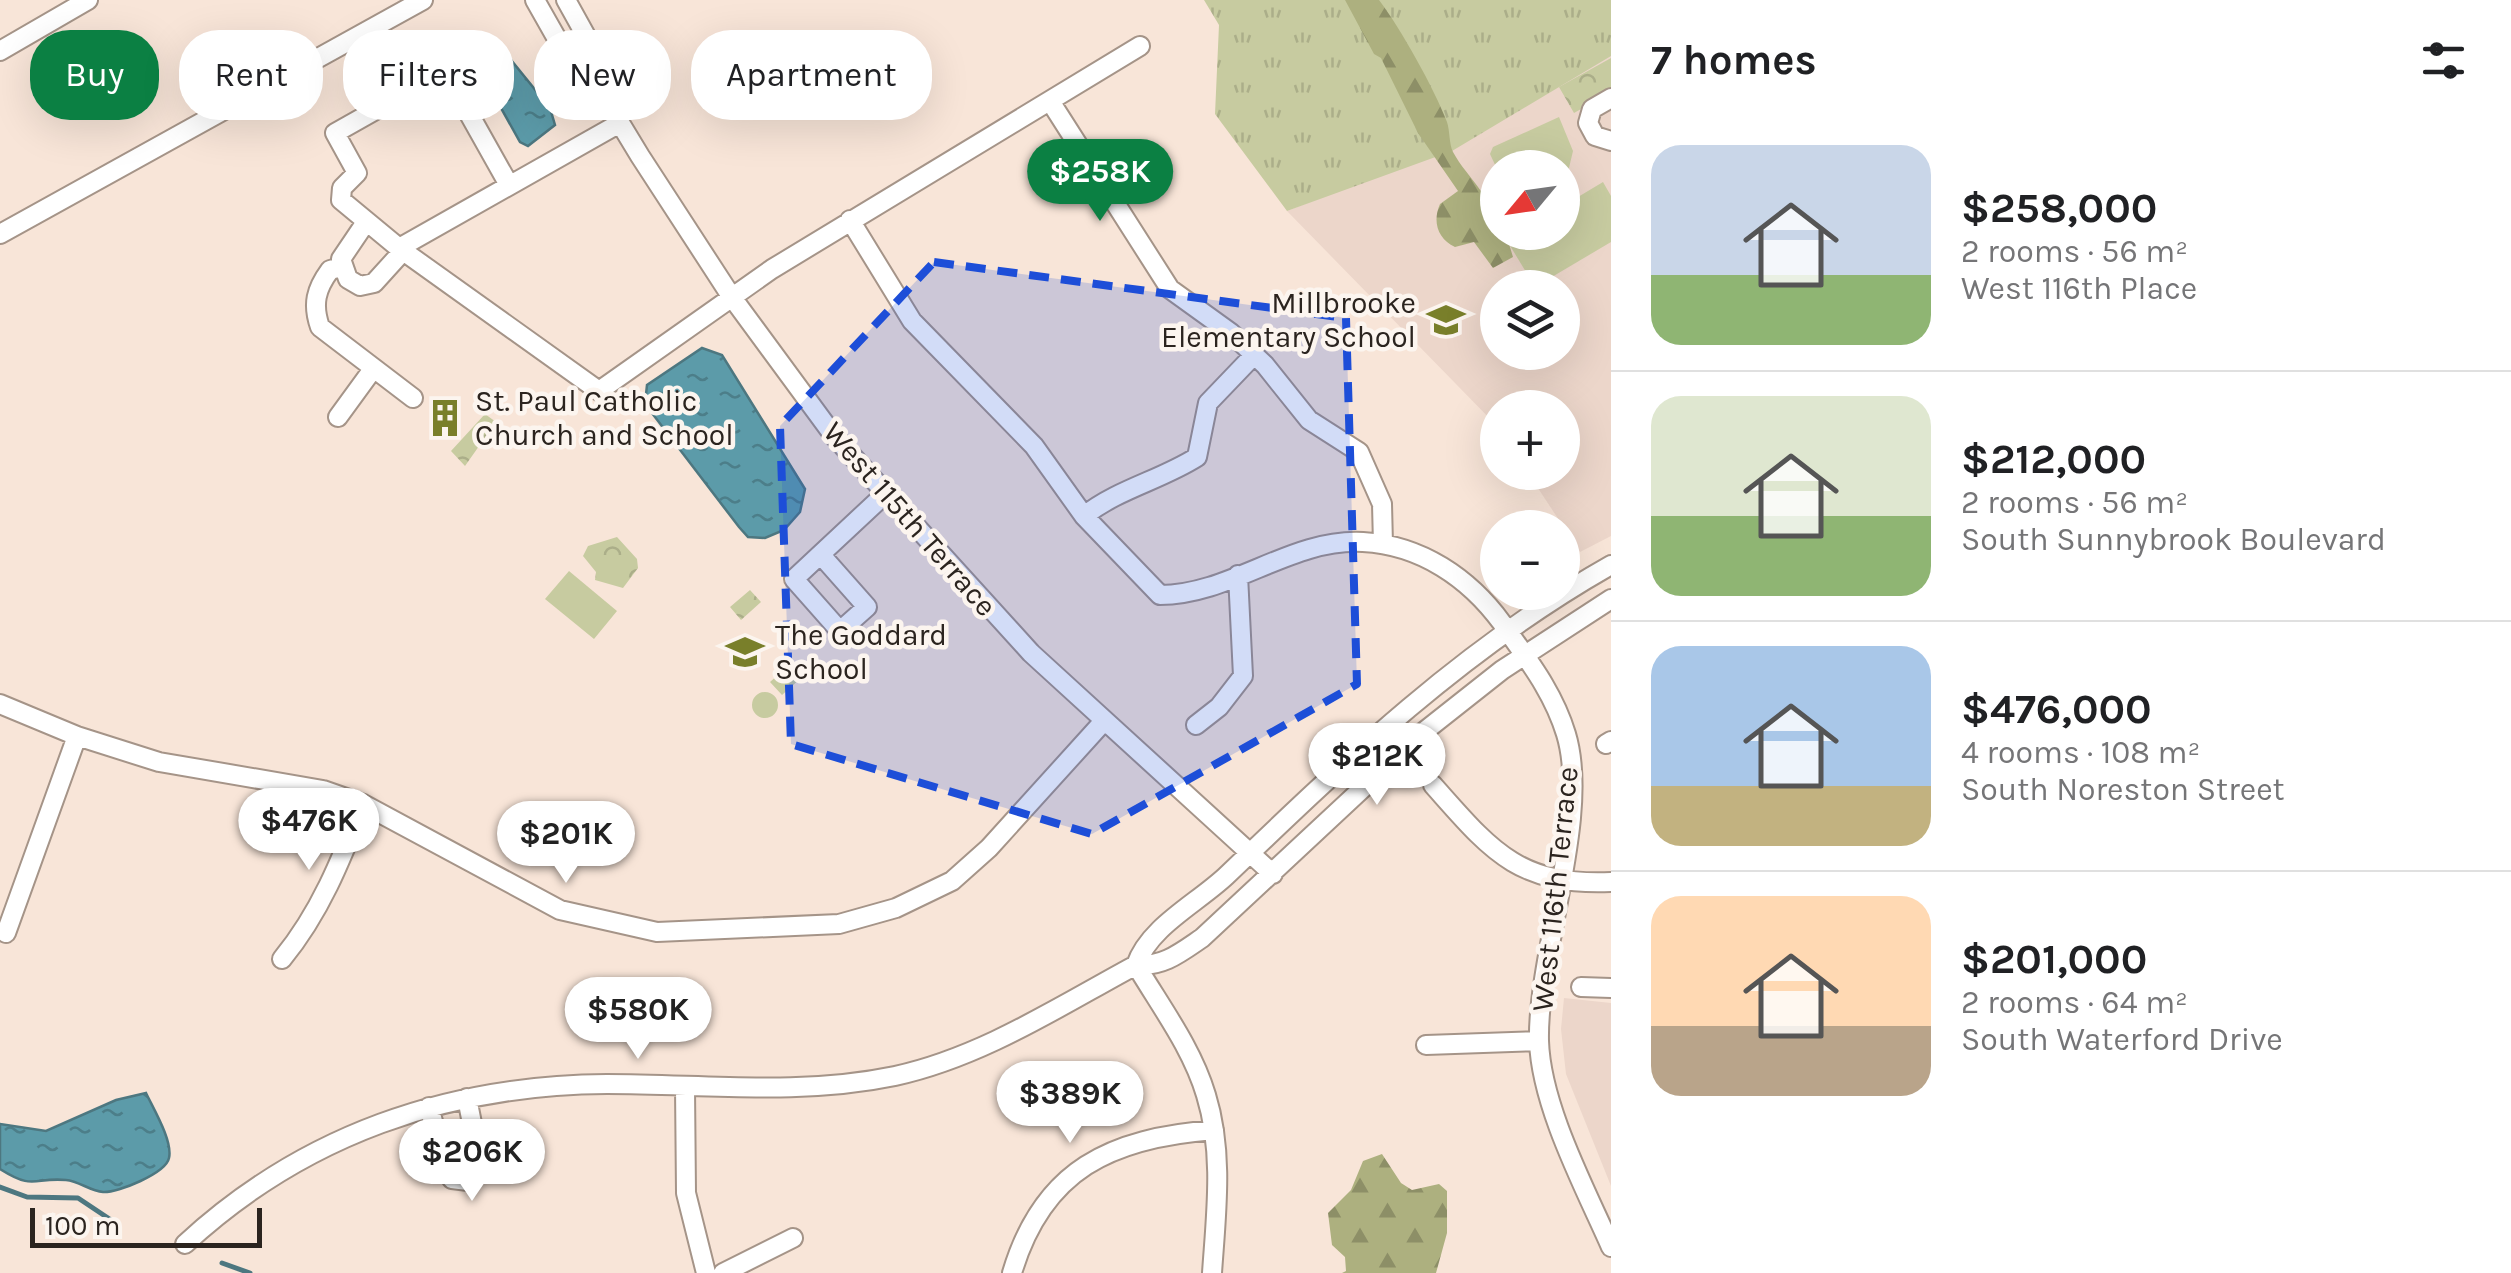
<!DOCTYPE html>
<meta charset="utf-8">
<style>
body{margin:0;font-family:Karla,sans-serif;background:#f2f2f2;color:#202124;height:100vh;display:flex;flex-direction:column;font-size:38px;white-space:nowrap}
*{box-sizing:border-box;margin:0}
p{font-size:32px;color:#757577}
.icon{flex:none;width:55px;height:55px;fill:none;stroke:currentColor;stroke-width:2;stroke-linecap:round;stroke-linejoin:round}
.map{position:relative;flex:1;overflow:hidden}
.drawer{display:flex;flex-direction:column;background:#fff;width:900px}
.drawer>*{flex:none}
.guide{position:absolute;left:30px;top:30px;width:950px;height:90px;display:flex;gap:20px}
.needle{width:65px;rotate:241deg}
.controls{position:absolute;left:1480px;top:150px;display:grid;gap:20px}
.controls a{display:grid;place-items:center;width:100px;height:100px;border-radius:50%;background:#fff;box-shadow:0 10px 40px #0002;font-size:50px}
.scale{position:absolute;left:30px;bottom:25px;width:232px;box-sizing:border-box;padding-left:10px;border:5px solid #2b241f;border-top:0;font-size:28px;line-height:35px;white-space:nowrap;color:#2b241f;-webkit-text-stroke:8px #fcf5ef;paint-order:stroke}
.price{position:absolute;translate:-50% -85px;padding:0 22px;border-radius:35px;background:#fff;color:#222;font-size:32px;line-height:65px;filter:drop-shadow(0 2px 5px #0008)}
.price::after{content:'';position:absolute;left:50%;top:60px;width:30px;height:22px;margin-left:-15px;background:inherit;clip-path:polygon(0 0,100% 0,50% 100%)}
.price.current{background:#0b8043;color:#fff}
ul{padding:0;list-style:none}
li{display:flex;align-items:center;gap:30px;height:250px;padding:0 40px}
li+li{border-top:2px solid #e0e0e0}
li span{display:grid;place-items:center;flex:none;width:280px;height:200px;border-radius:30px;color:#555}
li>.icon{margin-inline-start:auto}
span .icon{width:120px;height:120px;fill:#fffc;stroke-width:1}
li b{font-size:42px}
h2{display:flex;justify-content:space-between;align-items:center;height:120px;padding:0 40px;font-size:42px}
.tag{padding:0 35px;border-radius:40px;background:#fff;box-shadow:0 10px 40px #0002;font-size:35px;line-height:90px}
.tag.current{background:#0b8043;color:#fff}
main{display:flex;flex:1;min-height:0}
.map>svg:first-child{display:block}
</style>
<main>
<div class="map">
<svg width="1611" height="1273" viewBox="0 0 1611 1273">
<defs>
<pattern id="grass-tufts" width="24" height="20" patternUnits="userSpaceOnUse" patternTransform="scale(2.5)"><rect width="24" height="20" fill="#c7cba0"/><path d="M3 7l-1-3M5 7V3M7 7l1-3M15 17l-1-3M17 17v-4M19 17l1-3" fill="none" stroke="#abae89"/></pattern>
<pattern id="forest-firs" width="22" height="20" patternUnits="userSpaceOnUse" patternTransform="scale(2.5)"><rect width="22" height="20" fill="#adb07f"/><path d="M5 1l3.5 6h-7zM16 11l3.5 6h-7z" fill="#8d8f67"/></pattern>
<pattern id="park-crowns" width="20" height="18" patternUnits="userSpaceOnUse" patternTransform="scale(2.5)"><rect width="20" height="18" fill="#c7cba0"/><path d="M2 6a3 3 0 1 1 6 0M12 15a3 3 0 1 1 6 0" fill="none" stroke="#abae89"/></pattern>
<pattern id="water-ripples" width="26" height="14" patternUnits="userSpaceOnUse" patternTransform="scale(2.5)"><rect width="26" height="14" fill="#5c9ba9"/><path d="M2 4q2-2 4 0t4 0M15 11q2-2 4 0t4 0" fill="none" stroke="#4c7e89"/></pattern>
</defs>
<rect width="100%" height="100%" fill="#f8e5d8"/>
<path fill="#ecd6ca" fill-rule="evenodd" d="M1611,53V536L1580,552L1528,473L1562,472V408H1498L1497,426L1287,211L1439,152ZM1498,168H1562V232H1498ZM1498,288H1562V352H1498Z
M1564,998L1611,1003V1186L1566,1074L1561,1029Z"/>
<path fill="url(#grass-tufts)" d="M1204,0H1611V56L1452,151L1287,211L1215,114L1219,25Z"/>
<path fill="url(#forest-firs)" d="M1345,0H1379C1401,29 1434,88 1447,122C1450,131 1449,144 1453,152C1467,178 1497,201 1498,232L1506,234L1513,257L1493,268L1474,242L1455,247C1438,239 1432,222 1440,204L1458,191L1418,133L1381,58L1374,54Z
M1382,1154L1401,1183L1412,1190L1439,1184L1447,1191V1233L1436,1273H1342L1346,1271L1345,1257L1332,1245L1328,1213L1351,1190L1363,1161Z"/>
<path fill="url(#park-crowns)" d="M1611,58V92L1574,113L1559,87Z
M485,414L496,422L465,466L451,451Z
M617,537L637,559L638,568L623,588L595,580L596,572L583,556L588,546Z
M750,590L761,602L741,620L730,607Z
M789,665L801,678L782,695L770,682Z"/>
<path fill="#c7cba0" d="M1559,117L1573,151L1563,193L1562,168L1497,169L1490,154L1493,147Z
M1603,182L1611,196V242L1535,287L1506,239L1517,233L1562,232L1563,206Z
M569,571L617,611L594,639L545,599Z
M752 705a13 13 0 1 1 26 0a13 13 0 1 1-26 0Z"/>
<path fill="url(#water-ripples)" stroke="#4d7780" stroke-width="2.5" d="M480,46L503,50L550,108L555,125L528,146L520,142L472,56Z
M702,348L722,355L805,489L800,512L784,530L765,538L748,537L739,527L645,404L647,385Z
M146,1093C153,1108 173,1141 169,1158C166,1173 118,1193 103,1192C90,1191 79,1181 66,1180C33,1177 35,1191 0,1169V1124L46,1131L116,1100Z"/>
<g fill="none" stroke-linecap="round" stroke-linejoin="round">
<path stroke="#4d7780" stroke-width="5" d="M0,1187L27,1197L78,1198L111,1220
M222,1263L250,1273"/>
<g stroke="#a59488" stroke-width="22">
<path id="minor" d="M535,0L565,53L607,101
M566,0L591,45L620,123L640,156L731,296L834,436L1031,653L1273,874
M0,51L88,0
M1611,98L1592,109L1588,123L1595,136L1611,141
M1050,101L1170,289L1231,333L1265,365L1309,420L1359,452L1382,504L1383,544
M509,185L445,71L335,133L357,173L342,188L341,200L399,248L620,123
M850,220L912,321L1034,446L1084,516L1160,595C1231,595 1291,538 1363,542C1421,545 1469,578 1502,623C1527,659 1553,691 1566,734C1591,816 1537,953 1539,1041C1541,1106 1585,1188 1611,1247
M366,222L341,259L348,279L360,286L374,283L403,251
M0,234L423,0
M399,248L599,391L772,269L1140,46
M341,267L330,270C316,289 312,304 320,327L413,398
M338,417L373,369
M1084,516C1118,489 1161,480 1197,457L1208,403L1254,355
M821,555L867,607L840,631L794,579L884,495
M0,704L77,736L159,762L323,790L363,804L560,910L657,932L839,924L896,908L952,881L989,848L1104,721
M1196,725L1219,707L1243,676L1238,575
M1606,744L1611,741
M1433,785C1490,849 1517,886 1611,882
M6,933L77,736
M282,959C320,913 341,860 363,804
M1136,965C1149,927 1196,904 1226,876C1347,760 1464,648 1611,565
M1136,965C1161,1007 1192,1048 1206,1095C1224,1153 1216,1214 1212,1273
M1581,987L1611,988
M1426,1045L1539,1041
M685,1088L686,1193L706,1273
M429,1107L447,1172L452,1179L468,1181L481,1169L467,1098
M185,1244C303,1135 448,1085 607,1084C704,1084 799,1096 895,1076C982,1057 1058,1007 1136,965C1163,967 1180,953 1202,938L1421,734L1502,670L1611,599
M723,1273L793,1238
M1012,1273C1043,1169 1111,1138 1214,1130"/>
</g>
<use href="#minor" stroke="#fff" stroke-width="18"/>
</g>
<path fill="#1d4ed8" fill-opacity="0.2" stroke="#1d4ed8" stroke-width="8" stroke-dasharray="20 12" stroke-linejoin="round" d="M934,262L1346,318L1357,684L1092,834L791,744L780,426Z"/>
<defs>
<g id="school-bare" transform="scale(3)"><path d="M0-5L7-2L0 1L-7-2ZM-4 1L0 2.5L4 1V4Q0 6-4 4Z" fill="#797f2a" stroke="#fcf5ef" stroke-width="2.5" paint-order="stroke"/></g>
<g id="building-bare" transform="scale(3)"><path d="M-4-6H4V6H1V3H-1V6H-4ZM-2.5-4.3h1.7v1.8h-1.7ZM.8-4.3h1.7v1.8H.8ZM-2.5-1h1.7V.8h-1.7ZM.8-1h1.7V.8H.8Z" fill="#797f2a" stroke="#fcf5ef" stroke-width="2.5" paint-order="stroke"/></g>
</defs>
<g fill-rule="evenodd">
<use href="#school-bare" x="1446" y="320"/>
<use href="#building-bare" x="445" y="418"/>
<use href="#school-bare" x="745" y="652"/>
</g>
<g text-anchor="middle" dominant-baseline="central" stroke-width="9" stroke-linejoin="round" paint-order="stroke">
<g font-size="30" fill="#2b241f" stroke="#fcf5ef" text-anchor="start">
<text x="1416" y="303" text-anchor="end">Millbrooke<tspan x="1416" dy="34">Elementary School</tspan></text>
<text x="475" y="401">St. Paul Catholic<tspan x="475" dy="34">Church and School</tspan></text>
<text x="775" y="635">The Goddard<tspan x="775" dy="34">School</tspan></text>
</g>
<g font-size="30" fill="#2b241f" stroke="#fcf5ef">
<text transform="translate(910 519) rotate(49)">West 115th Terrace</text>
<text transform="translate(1555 889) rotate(-84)">West 116th Terrace</text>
</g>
</g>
</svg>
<div class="controls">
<a><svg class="needle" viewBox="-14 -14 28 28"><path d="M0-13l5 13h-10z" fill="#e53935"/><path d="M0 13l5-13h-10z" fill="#757577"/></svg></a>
<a><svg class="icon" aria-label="layers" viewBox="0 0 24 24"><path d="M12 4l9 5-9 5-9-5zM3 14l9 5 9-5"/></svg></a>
<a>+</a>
<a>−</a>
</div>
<div class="scale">100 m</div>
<b class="price current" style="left:1100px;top:224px">$258K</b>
<b class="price" style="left:1377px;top:808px">$212K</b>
<b class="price" style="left:309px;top:873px">$476K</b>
<b class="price" style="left:566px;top:886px">$201K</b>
<b class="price" style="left:638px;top:1062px">$580K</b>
<b class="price" style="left:1070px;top:1146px">$389K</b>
<b class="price" style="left:472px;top:1204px">$206K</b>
<div class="guide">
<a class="tag current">Buy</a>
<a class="tag">Rent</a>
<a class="tag">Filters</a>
<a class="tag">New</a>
<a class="tag">Apartment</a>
</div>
</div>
<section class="drawer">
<h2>7 homes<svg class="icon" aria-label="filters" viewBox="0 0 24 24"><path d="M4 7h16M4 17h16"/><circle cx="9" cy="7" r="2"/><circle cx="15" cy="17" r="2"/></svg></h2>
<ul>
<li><span style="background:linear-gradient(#c9d6e8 65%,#8fb573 0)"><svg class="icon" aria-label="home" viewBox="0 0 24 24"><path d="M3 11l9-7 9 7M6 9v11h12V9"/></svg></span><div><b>$258,000</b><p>2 rooms · 56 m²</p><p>West 116th Place</p></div></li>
<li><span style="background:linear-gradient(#dfe7d0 60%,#8fb573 0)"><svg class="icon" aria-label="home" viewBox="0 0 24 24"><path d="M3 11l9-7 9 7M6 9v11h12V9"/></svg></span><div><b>$212,000</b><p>2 rooms · 56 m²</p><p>South Sunnybrook Boulevard</p></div></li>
<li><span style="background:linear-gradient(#a9c7e8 70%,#c2b280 0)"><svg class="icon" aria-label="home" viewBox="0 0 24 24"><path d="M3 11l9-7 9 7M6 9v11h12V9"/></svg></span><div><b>$476,000</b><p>4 rooms · 108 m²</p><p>South Noreston Street</p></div></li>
<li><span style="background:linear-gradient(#ffd9b3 65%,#b9a48a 0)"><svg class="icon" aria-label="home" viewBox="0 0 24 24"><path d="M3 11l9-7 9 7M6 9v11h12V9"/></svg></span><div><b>$201,000</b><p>2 rooms · 64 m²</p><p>South Waterford Drive</p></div></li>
</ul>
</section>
</main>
